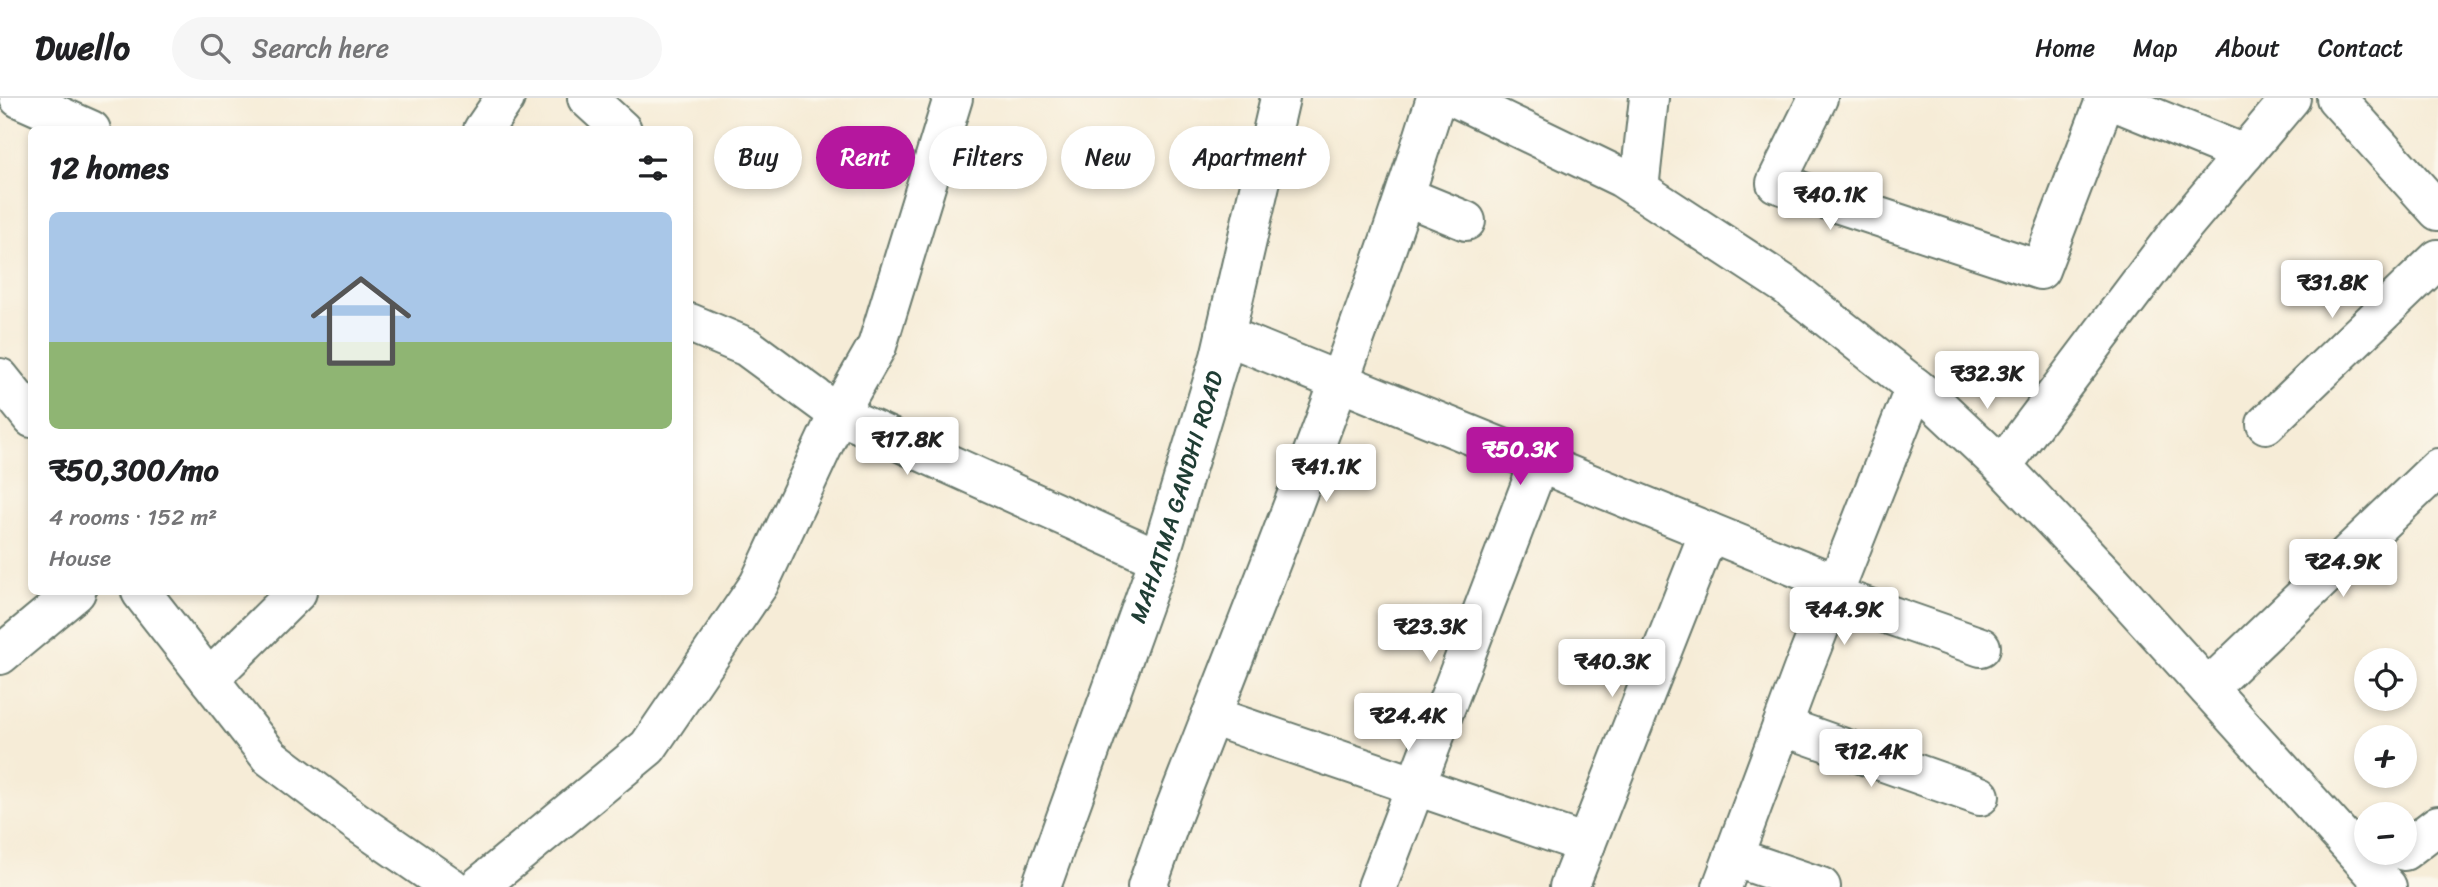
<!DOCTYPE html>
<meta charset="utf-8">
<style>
body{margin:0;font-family:Sriracha,sans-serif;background:#f6f6f6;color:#202124;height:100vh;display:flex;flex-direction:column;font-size:26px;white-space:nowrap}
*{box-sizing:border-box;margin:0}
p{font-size:23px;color:#757577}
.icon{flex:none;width:38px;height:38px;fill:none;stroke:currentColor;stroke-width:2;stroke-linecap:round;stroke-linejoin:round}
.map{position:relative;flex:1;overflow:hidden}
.details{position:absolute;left:28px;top:28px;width:665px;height:469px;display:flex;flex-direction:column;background:#fff;border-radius:10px;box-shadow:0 4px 10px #0003}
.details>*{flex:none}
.top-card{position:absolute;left:714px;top:28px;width:665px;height:63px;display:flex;gap:14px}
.tools{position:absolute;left:2354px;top:550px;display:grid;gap:14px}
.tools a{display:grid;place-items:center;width:63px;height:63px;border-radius:50%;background:#fff;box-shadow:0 4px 10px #0003;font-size:35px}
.price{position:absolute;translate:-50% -60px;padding:0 16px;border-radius:7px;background:#fff;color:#222;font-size:23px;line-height:46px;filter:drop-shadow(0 2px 4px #0008)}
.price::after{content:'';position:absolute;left:50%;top:42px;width:21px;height:16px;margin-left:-10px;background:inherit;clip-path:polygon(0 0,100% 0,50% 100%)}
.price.active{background:#b5179e;color:#fff}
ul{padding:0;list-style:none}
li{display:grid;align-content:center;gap:14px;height:371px;padding:0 21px}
li span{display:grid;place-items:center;height:217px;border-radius:10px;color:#555}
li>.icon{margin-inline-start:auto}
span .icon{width:126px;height:126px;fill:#fffc;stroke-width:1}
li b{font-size:30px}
h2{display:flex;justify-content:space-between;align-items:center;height:84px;padding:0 21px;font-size:30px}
.chip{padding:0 24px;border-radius:32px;background:#fff;box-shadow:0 4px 10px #0003;font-size:24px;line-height:63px}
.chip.active{background:#b5179e;color:#fff}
header{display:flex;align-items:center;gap:42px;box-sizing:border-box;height:98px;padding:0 35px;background:#fff;border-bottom:2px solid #e0e0e0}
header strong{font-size:33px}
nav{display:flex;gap:38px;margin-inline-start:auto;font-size:24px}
.search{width:490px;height:63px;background:#f6f6f6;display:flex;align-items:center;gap:18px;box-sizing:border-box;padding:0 24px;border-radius:38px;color:#757577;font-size:26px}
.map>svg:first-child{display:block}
</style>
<header>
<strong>Dwello</strong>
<div class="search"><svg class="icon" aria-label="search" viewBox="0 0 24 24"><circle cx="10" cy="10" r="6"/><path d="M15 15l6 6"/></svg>Search here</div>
<nav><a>Home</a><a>Map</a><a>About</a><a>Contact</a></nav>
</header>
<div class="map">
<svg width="2438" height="789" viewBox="0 0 2438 789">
<rect width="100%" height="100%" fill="#fbf7ec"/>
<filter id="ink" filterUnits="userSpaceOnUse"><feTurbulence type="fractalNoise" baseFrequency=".0143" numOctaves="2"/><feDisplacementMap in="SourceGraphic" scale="14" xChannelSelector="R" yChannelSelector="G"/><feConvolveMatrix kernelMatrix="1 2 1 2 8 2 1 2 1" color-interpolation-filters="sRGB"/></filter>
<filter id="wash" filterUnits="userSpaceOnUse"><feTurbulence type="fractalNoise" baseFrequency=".00686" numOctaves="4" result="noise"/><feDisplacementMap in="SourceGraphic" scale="28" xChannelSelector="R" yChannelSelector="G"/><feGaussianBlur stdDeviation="1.57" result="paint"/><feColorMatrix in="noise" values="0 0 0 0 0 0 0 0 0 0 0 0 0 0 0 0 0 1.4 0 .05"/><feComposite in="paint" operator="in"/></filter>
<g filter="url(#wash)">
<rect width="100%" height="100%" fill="#f6ecd7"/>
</g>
<g filter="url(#ink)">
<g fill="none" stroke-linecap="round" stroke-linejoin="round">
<g stroke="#6a7a6d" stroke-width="42">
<g id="minor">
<path d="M19,0L91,32"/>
<path d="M587,0L622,32"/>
<path d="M1456,0L1622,80L1787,188L1934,304L2002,368L2112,484L2387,789"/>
<path d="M1818,0L1776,85L2040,172L2106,0"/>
<path d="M2106,0L2244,56"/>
<path d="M2336,0L2438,113"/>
<path d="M483,32L505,0"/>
<path d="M1639,91L1649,0"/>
<path d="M1405,98L1466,123"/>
<path d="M690,225L747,249L838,316L1159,461"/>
<path d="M1225,237L1837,486"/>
<path d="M0,280L32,320"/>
<path d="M2266,326L2438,161"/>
<path d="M2002,368L2179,133L2291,0"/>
<path d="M141,494L270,659L354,722L451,789"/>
<path d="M1832,497L1981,549"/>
<path d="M0,557L76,494"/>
<path d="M209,581L297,494"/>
<path d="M2208,590L2438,370"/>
<path d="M1211,618L1586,746"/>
<path d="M1782,628L1980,698"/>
<path d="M2404,753L2438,727"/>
<path d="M1733,759L1821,789"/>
<path d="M478,789L648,649L759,486L838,316L877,248L953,0"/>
<path id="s1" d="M1041,789L1159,461L1220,259L1280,0"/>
<path d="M1147,789L1172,718C1265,480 1360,244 1436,0"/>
<path d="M1377,789L1539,365"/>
<path d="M1569,789L1709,434"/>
<path d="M1722,789L1804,569L1915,289"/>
</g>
</g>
<use href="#minor" stroke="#fff" stroke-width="38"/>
</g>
</g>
<g text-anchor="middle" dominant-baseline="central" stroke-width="5" stroke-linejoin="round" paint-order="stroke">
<g font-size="23" fill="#1f3d34" stroke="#fbf7ec">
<text stroke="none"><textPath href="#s1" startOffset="413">MAHATMA GANDHI ROAD</textPath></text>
</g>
</g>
</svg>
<div class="tools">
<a><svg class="icon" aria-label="locate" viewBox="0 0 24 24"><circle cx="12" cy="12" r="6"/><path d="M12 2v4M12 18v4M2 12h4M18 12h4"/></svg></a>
<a>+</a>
<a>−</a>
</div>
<b class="price" style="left:1830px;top:134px">₹40.1K</b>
<b class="price" style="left:2332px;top:222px">₹31.8K</b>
<b class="price" style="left:1987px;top:313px">₹32.3K</b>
<b class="price" style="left:907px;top:379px">₹17.8K</b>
<b class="price active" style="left:1520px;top:389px">₹50.3K</b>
<b class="price" style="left:1326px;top:406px">₹41.1K</b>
<b class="price" style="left:2343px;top:501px">₹24.9K</b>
<b class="price" style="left:1844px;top:549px">₹44.9K</b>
<b class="price" style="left:1430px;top:566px">₹23.3K</b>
<b class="price" style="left:1612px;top:601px">₹40.3K</b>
<b class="price" style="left:1408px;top:655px">₹24.4K</b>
<b class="price" style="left:1871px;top:691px">₹12.4K</b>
<div class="top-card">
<a class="chip">Buy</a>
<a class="chip active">Rent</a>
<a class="chip">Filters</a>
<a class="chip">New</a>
<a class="chip">Apartment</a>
</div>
<section class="details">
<h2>12 homes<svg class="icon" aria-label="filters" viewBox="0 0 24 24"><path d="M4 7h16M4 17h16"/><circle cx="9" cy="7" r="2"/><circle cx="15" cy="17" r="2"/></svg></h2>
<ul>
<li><span style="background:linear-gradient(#a9c7e8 60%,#8fb573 0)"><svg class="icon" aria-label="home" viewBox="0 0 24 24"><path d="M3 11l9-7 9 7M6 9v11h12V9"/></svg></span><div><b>₹50,300/mo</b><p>4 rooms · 152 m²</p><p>House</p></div></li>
</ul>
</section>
</div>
